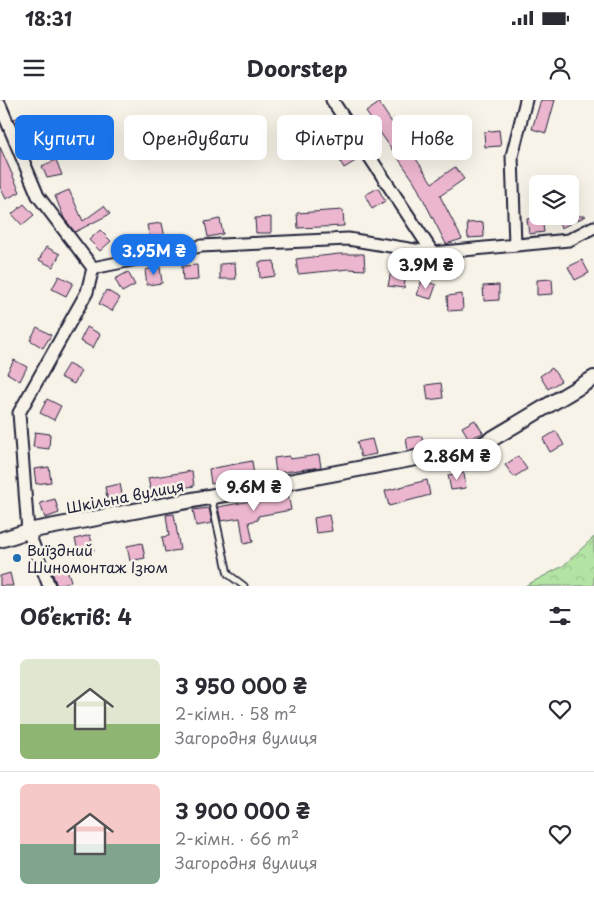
<!DOCTYPE html>
<html lang="uk">
<meta charset="utf-8">
<style>
body{margin:0;font-family:"Playpen Sans",sans-serif;background:#f2f2f3;color:#2b2b33;height:100vh;display:flex;flex-direction:column;font-size:19px;white-space:nowrap}
*{box-sizing:border-box;margin:0}
p{font-size:16px;color:#7c7c81}
.icon{flex:none;width:28px;height:28px;fill:none;stroke:currentColor;stroke-width:2;stroke-linecap:round;stroke-linejoin:round}
.map{position:relative;height:486px;overflow:hidden}
.side{display:flex;flex-direction:column;background:#fff;flex:1}
.side>*{flex:none}
.hud{position:absolute;left:15px;top:15px;width:565px;height:45px;display:flex;gap:10px}
.tools{position:absolute;left:529px;top:75px;display:grid;gap:10px}
.tools a{display:grid;place-items:center;width:50px;height:50px;border-radius:8px;background:#fff;box-shadow:0 5px 20px #0002;font-size:25px}
.price{position:absolute;translate:-50% -42px;padding:0 11px;border-radius:18px;background:#fff;color:#222;font-size:16px;line-height:32px;filter:drop-shadow(0 1px 2px #0008)}
.price::after{content:'';position:absolute;left:50%;top:30px;width:15px;height:11px;margin-left:-8px;background:inherit;clip-path:polygon(0 0,100% 0,50% 100%)}
.price.current{background:#1a73e8;color:#fff}
ul{padding:0;list-style:none}
li{display:flex;align-items:center;gap:15px;height:125px;padding:0 20px}
li+li{border-top:1px solid #e1e1e2}
li span{display:grid;place-items:center;flex:none;width:140px;height:100px;border-radius:8px;color:#555}
li>.icon{margin-inline-start:auto}
span .icon{width:60px;height:60px;fill:#fffc;stroke-width:1}
li b{font-size:21px}
h2{display:flex;justify-content:space-between;align-items:center;height:60px;padding:0 20px;font-size:21px}
.tag{padding:0 18px;border-radius:8px;background:#fff;box-shadow:0 5px 20px #0002;font-size:18px;line-height:45px}
.tag.current{background:#1a73e8;color:#fff}
.status{display:flex;justify-content:space-between;align-items:center;height:35px;padding:0 25px;background:#fff;direction:ltr}
.status svg{height:14px;fill:currentColor}
header{display:flex;justify-content:space-between;align-items:center;height:65px;padding:0 20px;background:#fff;font-size:22px;font-weight:700}
.map>svg:first-child{display:block}
</style>
<div class="status"><b>18:31</b><svg viewBox="0 0 49 12"><path d="M0 12V9h3v3zM5 12V6h3v6zM10 12V3h3v9zM15 12V0h3v12zM26 1h20v11H26zM47 4h2v5h-2z"/></svg></div>
<header><svg class="icon" aria-label="menu" viewBox="0 0 24 24"><path d="M4 6h16M4 12h16M4 18h16"/></svg>Doorstep<svg class="icon" aria-label="person" viewBox="0 0 24 24"><circle cx="12" cy="8" r="4"/><path d="M4 21q1-7 8-7t8 7"/></svg></header>
<div class="map">
<svg width="594" height="486" viewBox="0 0 594 486">
<defs>
<pattern id="forest-crowns" width="20" height="18" patternUnits="userSpaceOnUse" patternTransform="scale(1.25)"><rect width="20" height="18" fill="#b3e4a4"/><path d="M2 6a3 3 0 1 1 6 0M12 15a3 3 0 1 1 6 0" fill="none" stroke="#9ac38e"/></pattern>
</defs>
<rect width="100%" height="100%" fill="#f7f3e8"/>
<filter id="ink" filterUnits="userSpaceOnUse"><feTurbulence type="fractalNoise" baseFrequency=".02" numOctaves="2"/><feDisplacementMap in="SourceGraphic" scale="10" xChannelSelector="R" yChannelSelector="G"/><feConvolveMatrix kernelMatrix="1 2 1 2 8 2 1 2 1" color-interpolation-filters="sRGB"/></filter>
<g filter="url(#ink)">
<path fill="url(#forest-crowns)" stroke="#6a8370" d="M594,437V486H525L563,466Z"/>
<path fill="#ecb6cf" stroke="#22223b" d="M541,0H555L546,33L532,29Z
M379,3L432,83L455,67L464,79L440,96L462,139L446,144L414,81L366,12Z
M27,14L33,28L20,33L14,19Z
M330,16L338,29L325,37L317,24Z
M499,30L501,46L485,47L484,32Z
M0,47L20,92L6,99L0,87Z
M350,47L357,60L344,68L336,54Z
M56,60L62,75L47,78L42,66Z
M378,88L385,101L372,109L365,95Z
M69,90L83,121L104,106L110,114L75,132L64,118L55,96Z
M24,104L34,115L22,125L12,114Z
M343,110L344,126L298,128L297,113Z
M556,116H586L561,128Z
M271,117V133H256L255,118Z
M542,117L544,132L529,134L527,119Z
M220,119L223,134L208,137L205,122Z
M483,122L484,137L468,138L467,123Z
M162,123L165,138L150,140L147,125Z
M100,130L111,141L100,151L89,140Z
M46,147L60,154L53,167L39,160Z
M364,154L365,170L349,169L298,174L296,159L339,154Z
M582,160L589,173L575,180L568,167Z
M274,161L275,176L260,178L259,162Z
M235,163L236,179H220V164Z
M197,165L198,180L183,181L182,166Z
M160,167L162,183L147,185L145,170Z
M391,171L406,173L404,188L388,186Z
M128,172L135,185L122,192L115,179Z
M59,176L73,183L66,196L52,189Z
M552,179L553,194L537,195V180Z
M422,180L436,185L431,199L417,195Z
M499,185V200L484,201L483,186Z
M106,190L120,198L112,211L99,204Z
M462,194L463,210L448,211L447,196Z
M37,227L51,235L43,248L30,240Z
M87,227L100,234L93,248L80,241Z
M14,260L27,267L20,281L7,273Z
M68,264L81,271L74,284L60,277Z
M552,268L561,281L548,289L540,276Z
M441,283L443,298L428,300L426,285Z
M47,299L61,306L54,320L40,313Z
M475,320L483,333L469,339L462,327Z
M556,331L564,345L550,352L543,339Z
M35,332L50,334L49,349L33,347Z
M422,336L423,348L408,351L406,338Z
M372,339L376,354L361,357L357,342Z
M319,355L321,367L276,373L274,358L289,356L290,359Z
M518,356L527,369L514,377L505,365Z
M252,361L254,376L211,384L209,369Z
M49,367L51,382L36,384L34,369Z
M192,371L194,386L151,393L148,378Z
M464,373L466,388L451,390L448,375Z
M427,380L430,395L389,406L385,391Z
M120,384L123,399L108,402L105,387Z
M288,394L291,410L258,416V420L249,422L253,442L244,444L240,418L221,421L218,407Z
M55,399L59,413L45,418L40,403Z
M209,408L212,423L196,426L193,410Z
M174,414L180,450L165,452L162,437L169,436L166,415Z
M329,415L332,431L316,433L314,418Z
M90,435L94,450L79,454L75,439Z
M142,443L145,458L130,461L127,446Z
M66,466L71,481L57,486L52,472Z
M10,473L13,486H0V476Z"/>
<g fill="none" stroke-linecap="round" stroke-linejoin="round">
<g stroke="#22223b" stroke-width="9">
<path id="service" d="M211,397L228,474L244,486"/>
</g>
<g stroke="#22223b" stroke-width="15">
<path id="minor" d="M332,0L433,153
M0,5L38,96L93,168L87,192L19,313L28,431L49,486
M515,145L512,56L526,0
M93,168L201,146L348,139L433,153L569,140L594,127"/>
</g>
<g stroke="#22223b" stroke-width="18">
<path id="tertiary" d="M0,440L28,431L480,346L594,278"/>
</g>
<use href="#service" stroke="#f7f3e8" stroke-width="5.5"/>
<use href="#minor" stroke="#f7f3e8" stroke-width="11"/>
<use href="#tertiary" stroke="#f7f3e8" stroke-width="14"/>
</g>
</g>
<circle fill="#1f6fb2" stroke="#f7f3e8" stroke-width="2" cx="17" cy="458" r="5"/>
<g text-anchor="middle" dominant-baseline="central" stroke-width="5" stroke-linejoin="round" paint-order="stroke">
<g font-size="15" fill="#22223b" stroke="#f7f3e8">
<text transform="translate(125 396) rotate(-11)">Шкільна вулиця</text>
</g>
<g font-size="15" fill="#22223b" stroke="#f7f3e8" text-anchor="start">
<text x="27" y="449">Виїздний<tspan x="27" dy="17">Шиномонтаж Ізюм</tspan></text>
</g>
</g>
</svg>
<div class="tools">
<a><svg class="icon" aria-label="layers" viewBox="0 0 24 24"><path d="M12 4l9 5-9 5-9-5zM3 14l9 5 9-5"/></svg></a>
</div>
<b class="price current" style="left:154px;top:176px">3.95M ₴</b>
<b class="price" style="left:426px;top:190px">3.9M ₴</b>
<b class="price" style="left:457px;top:381px">2.86M ₴</b>
<b class="price" style="left:254px;top:412px">9.6M ₴</b>
<div class="hud">
<a class="tag current">Купити</a>
<a class="tag">Орендувати</a>
<a class="tag">Фільтри</a>
<a class="tag">Нове</a>
</div>
</div>
<section class="side">
<h2>Об’єктів: 4<svg class="icon" aria-label="filters" viewBox="0 0 24 24"><path d="M4 7h16M4 17h16"/><circle cx="9" cy="7" r="2"/><circle cx="15" cy="17" r="2"/></svg></h2>
<ul>
<li><span style="background:linear-gradient(#dfe7d0 65%,#8fb573 0)"><svg class="icon" aria-label="home" viewBox="0 0 24 24"><path d="M3 11l9-7 9 7M6 9v11h12V9"/></svg></span><div><b>3 950 000 ₴</b><p>2-кімн. · 58 m²</p><p>Загородня вулиця</p></div><svg class="icon" aria-label="heart" viewBox="0 0 24 24"><path d="M12 20l-8-8c-3-5 5-10 8-4 3-6 11-1 8 4z"/></svg></li>
<li><span style="background:linear-gradient(#f6c9c9 60%,#7fa58c 0)"><svg class="icon" aria-label="home" viewBox="0 0 24 24"><path d="M3 11l9-7 9 7M6 9v11h12V9"/></svg></span><div><b>3 900 000 ₴</b><p>2-кімн. · 66 m²</p><p>Загородня вулиця</p></div><svg class="icon" aria-label="heart" viewBox="0 0 24 24"><path d="M12 20l-8-8c-3-5 5-10 8-4 3-6 11-1 8 4z"/></svg></li>
</ul>
</section>
